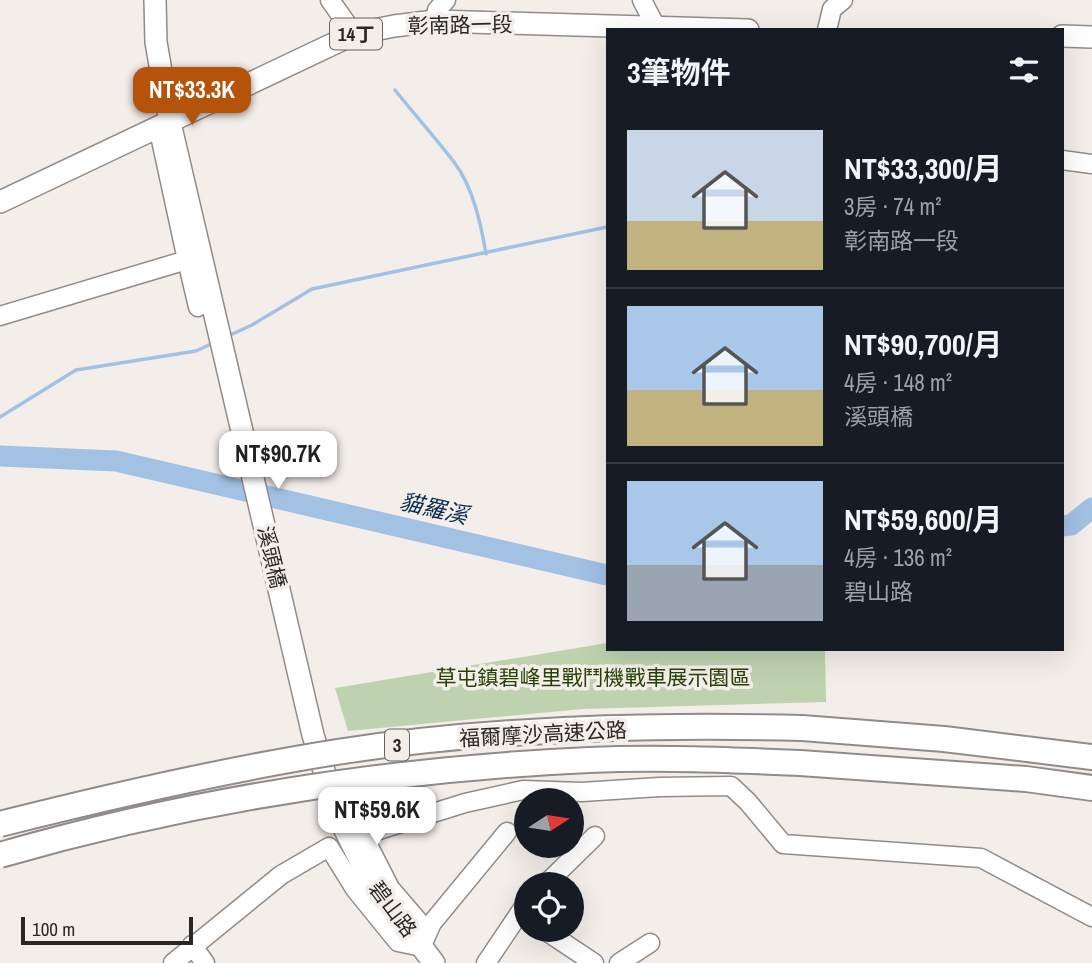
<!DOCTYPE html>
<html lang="zh-TW">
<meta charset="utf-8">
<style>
body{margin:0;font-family:"Archivo Narrow","Noto Sans TC",sans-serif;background:#20242c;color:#f1f3f6;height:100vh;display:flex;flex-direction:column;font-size:26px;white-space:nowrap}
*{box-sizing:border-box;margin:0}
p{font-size:23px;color:#9ea1a6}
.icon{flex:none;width:38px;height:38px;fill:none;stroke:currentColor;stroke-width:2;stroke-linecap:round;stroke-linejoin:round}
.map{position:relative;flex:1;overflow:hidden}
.details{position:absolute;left:606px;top:28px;width:458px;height:623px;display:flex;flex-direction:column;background:#171b24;border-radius:0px;box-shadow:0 7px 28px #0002}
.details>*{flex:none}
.needle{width:46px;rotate:78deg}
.fabs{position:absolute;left:514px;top:788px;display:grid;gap:14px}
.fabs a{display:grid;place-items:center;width:70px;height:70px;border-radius:50%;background:#171b24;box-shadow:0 7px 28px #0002;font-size:35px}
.scale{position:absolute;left:21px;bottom:18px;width:172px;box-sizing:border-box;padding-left:7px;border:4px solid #2a2827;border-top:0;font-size:19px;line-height:24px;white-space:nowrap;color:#2a2827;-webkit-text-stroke:5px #f4eeeb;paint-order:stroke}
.price{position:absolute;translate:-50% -60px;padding:0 16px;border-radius:14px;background:#fff;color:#222;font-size:23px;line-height:46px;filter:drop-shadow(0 2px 4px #0008)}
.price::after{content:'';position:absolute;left:50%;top:42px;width:21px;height:16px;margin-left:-10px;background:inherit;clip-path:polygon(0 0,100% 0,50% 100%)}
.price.active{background:#b45309;color:#fff}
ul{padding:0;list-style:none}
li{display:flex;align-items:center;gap:21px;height:175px;padding:0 21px}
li+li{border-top:2px solid #363941}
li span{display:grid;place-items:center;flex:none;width:196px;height:140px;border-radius:0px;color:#555}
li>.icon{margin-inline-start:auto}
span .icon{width:84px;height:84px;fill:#fffc;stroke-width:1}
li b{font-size:30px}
h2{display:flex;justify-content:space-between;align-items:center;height:84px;padding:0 21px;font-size:30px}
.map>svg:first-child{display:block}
</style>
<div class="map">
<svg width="1092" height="963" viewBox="0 0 1092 963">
<rect width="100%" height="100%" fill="#f4eeeb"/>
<path fill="#bfd2af" d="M607,643V649L825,650L826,702L583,709L348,731L335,688Z"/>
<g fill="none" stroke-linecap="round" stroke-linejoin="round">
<path stroke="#a2c1e3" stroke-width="3.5" d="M395,90C414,114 435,137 454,162C473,187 481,224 486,254
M226,337L252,325L312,289L607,227
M0,417L76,370L196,351L213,343"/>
<path stroke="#a2c1e3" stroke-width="21" d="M0,456L116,461L607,575
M1062,526L1071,525L1092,508"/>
<g stroke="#918c89" stroke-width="21">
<path id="minor" d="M330,0L354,34
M642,0L657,29
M435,21L437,10L446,0
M827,30L832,9L843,0
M1062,160L1092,164
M187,260L198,307
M0,316L187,260L161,140L170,123
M546,884L595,836
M543,929L594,963
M423,943L432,923L507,832
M192,945L205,963
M422,947L420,923L390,888L363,835L465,803L523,790L582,792L659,787L731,786L748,802L783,844L981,858L1092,917
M173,963L281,875L329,847L355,889L398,942L422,947
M486,963L527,902
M619,963L650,943"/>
</g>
<g stroke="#918c89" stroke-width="24">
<path id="major" d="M155,0L156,42L170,123L313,735L338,816L368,876L434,963
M1062,36L1092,37
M0,202L354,34L394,26L435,21L748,30"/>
</g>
<g stroke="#918c89" stroke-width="28">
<path id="highway" d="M802,728L944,739L1092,757
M800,763L1026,779L1092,788"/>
</g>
<use href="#minor" stroke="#fff" stroke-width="18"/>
<use href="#major" stroke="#fff" stroke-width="21"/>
<use href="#highway" stroke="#fff" stroke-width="24"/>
<g stroke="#918c89" stroke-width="28" stroke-linecap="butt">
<path id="highway-bridge" d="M0,824C111,796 223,770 337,752C490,728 647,724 802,728
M0,855C191,800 390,769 589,760C659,757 730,760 800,763"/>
</g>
<use href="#highway-bridge" stroke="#fff" stroke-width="24"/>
</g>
<g text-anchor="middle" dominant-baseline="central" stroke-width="7" stroke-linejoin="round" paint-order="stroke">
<g fill="#f4eeeb" stroke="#676362" stroke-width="2">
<rect x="330" y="18.5" width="52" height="31" rx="5"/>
<rect x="385" y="729.5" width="24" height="31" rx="5"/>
</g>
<g font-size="19" font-weight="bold" fill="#2a2827">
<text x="356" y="34">14丁</text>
<text x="397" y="745">3</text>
</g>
<g font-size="21" fill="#2a2827" stroke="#f4eeeb">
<text transform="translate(460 25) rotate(-1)">彰南路一段</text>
<text transform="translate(272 557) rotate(77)">溪頭橋</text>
<text transform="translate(543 734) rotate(-3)">福爾摩沙高速公路</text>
<text transform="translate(393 909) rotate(53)">碧山路</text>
</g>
<g font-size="21" fill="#274106" stroke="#f4eeeb">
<text x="593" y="677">草屯鎮碧峰里戰鬥機戰車展示園區</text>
</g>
<g font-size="23" font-style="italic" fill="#0a2c4c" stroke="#f4eeeb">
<text transform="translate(434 508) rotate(13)">貓羅溪</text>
</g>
</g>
</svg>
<div class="fabs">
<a><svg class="needle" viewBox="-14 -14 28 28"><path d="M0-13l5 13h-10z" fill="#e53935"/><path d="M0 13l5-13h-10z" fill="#9ea1a6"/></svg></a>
<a><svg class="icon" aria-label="locate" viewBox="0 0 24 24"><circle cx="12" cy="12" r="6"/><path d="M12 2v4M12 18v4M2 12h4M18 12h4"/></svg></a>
</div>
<div class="scale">100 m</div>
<b class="price active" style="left:192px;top:127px">NT$33.3K</b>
<b class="price" style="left:278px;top:491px">NT$90.7K</b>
<b class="price" style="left:377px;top:847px">NT$59.6K</b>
<section class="details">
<h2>3筆物件<svg class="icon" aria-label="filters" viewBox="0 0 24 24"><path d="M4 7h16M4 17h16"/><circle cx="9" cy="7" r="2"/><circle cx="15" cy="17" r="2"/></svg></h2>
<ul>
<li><span style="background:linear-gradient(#c9d6e8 65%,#c2b280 0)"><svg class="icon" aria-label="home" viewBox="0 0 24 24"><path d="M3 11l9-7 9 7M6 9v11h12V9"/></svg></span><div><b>NT$33,300/月</b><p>3房 · 74 m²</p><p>彰南路一段</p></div></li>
<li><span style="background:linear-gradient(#a9c7e8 60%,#c2b280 0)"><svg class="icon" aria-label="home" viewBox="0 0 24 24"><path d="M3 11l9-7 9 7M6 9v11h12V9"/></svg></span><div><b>NT$90,700/月</b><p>4房 · 148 m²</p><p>溪頭橋</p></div></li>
<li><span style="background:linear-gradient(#a9c7e8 60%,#9aa5b1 0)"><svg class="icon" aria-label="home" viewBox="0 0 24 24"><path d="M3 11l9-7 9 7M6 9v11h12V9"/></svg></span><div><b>NT$59,600/月</b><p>4房 · 136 m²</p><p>碧山路</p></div></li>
</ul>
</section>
</div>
